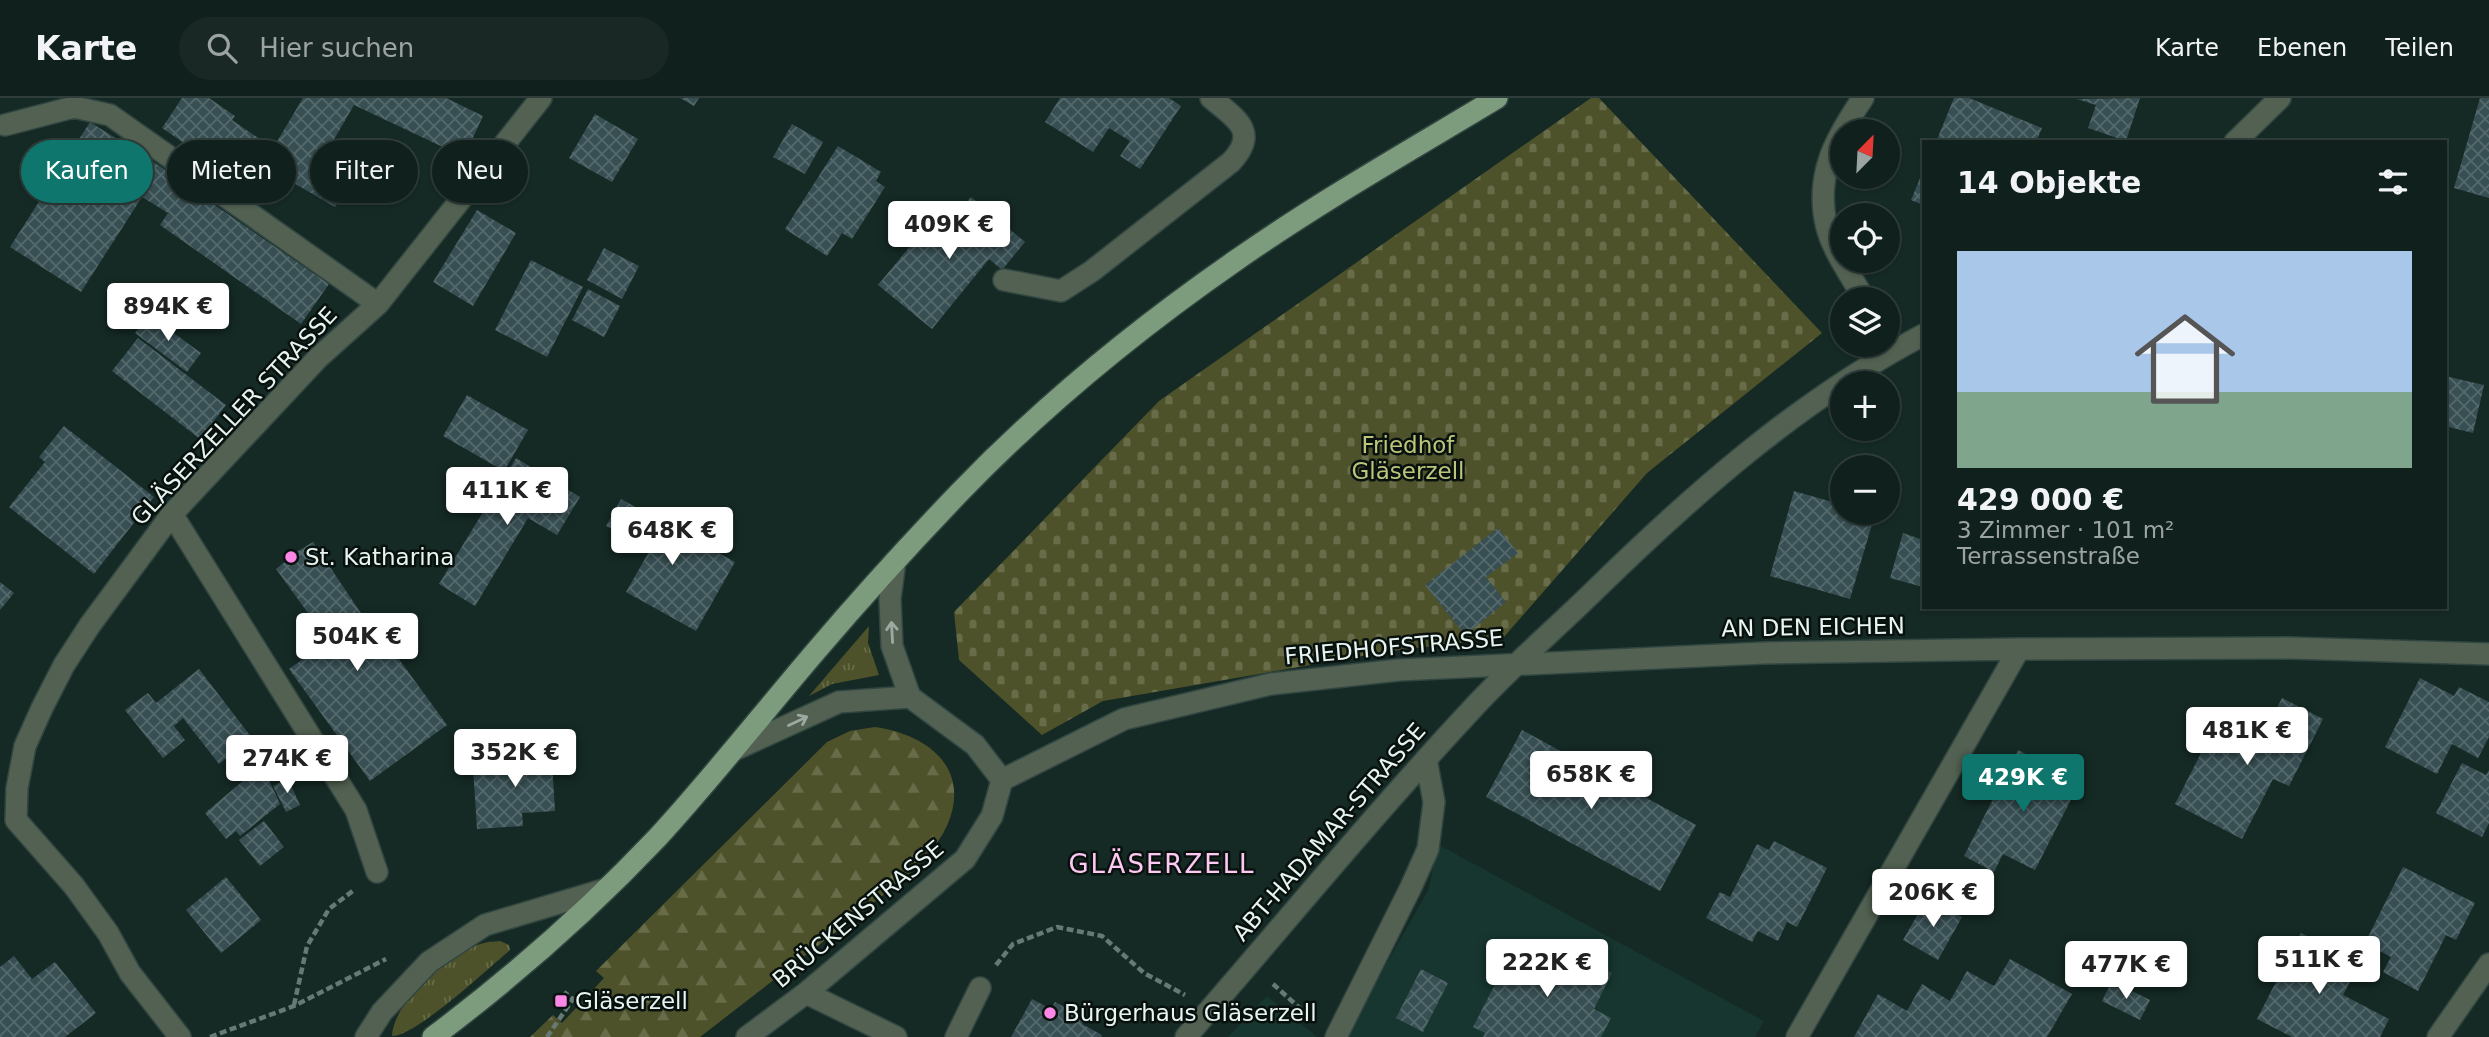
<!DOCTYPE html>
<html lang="de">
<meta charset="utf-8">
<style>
body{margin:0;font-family:"DejaVu Sans",sans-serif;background:#192825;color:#f1f3f6;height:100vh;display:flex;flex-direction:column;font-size:26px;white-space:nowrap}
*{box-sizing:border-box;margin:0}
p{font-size:23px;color:#9ca3a3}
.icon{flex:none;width:38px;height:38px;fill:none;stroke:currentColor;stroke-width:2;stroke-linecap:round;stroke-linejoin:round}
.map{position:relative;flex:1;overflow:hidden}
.details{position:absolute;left:1922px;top:42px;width:525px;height:469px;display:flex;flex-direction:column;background:#10201c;border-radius:0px;box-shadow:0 2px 5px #0004,0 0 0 2px #303e3b}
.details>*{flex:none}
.hud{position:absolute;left:21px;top:42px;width:665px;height:63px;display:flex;gap:14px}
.needle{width:46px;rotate:24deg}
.controls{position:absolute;left:1830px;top:21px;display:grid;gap:14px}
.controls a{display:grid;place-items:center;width:70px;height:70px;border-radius:50%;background:#10201c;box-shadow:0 2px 5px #0004,0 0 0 2px #303e3b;font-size:35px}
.price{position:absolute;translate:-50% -60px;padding:0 16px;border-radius:7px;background:#fff;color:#222;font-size:23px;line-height:46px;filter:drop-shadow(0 2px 4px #0008)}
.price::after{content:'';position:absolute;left:50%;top:42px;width:21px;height:16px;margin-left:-10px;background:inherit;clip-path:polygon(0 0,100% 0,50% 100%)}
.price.current{background:#0f766e;color:#fff}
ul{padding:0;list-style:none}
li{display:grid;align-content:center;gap:14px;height:371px;padding:0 35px}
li+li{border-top:2px solid #303e3b}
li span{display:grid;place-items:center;height:217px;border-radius:0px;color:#555}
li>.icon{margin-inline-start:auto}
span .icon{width:126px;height:126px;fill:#fffc;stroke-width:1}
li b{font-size:30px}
h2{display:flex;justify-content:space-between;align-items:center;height:84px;padding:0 35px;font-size:30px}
.chip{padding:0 24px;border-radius:32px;background:#10201c;box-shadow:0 2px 5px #0004,0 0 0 2px #303e3b;font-size:24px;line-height:63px}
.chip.current{background:#0f766e;color:#fff}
header{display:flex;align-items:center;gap:42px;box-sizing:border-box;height:98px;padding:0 35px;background:#10201c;border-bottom:2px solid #303e3b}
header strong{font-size:33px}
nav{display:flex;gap:38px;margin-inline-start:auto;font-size:24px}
.search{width:490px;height:63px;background:#192825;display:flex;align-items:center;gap:18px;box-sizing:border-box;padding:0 24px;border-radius:38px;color:#9ca3a3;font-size:26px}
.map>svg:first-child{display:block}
</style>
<header>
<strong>Karte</strong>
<div class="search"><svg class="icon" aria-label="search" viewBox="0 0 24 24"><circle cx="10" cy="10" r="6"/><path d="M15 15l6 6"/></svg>Hier suchen</div>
<nav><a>Karte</a><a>Ebenen</a><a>Teilen</a></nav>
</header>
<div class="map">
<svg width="2489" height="939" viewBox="0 0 2489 939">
<defs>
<pattern id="grass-tufts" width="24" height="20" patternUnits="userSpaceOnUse" patternTransform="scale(1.75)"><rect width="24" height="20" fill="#4e522a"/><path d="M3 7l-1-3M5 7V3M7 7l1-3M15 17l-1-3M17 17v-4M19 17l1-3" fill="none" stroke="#686c49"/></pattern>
<pattern id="forest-firs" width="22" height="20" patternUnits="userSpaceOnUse" patternTransform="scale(1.75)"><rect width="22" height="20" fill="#4e522a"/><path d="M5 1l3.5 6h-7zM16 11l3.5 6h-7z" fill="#686c49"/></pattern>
<pattern id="cemetery-stones" width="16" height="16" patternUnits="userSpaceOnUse" patternTransform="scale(1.75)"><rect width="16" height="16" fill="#4e522a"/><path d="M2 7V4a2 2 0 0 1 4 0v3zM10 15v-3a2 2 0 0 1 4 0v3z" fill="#686c49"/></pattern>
<pattern id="building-cross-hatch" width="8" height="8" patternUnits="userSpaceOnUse" patternTransform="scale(1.75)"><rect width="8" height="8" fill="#374f53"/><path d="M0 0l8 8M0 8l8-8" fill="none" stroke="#54696c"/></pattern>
</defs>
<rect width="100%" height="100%" fill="#152a25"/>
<path fill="#17362f" d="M1437,746L1764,923L1755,939H1345L1429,791Z
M1267,898L1317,939H1228Z"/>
<path fill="url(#grass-tufts)" d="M869,528L868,545L879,577L832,586L809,598Z
M500,843L509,847L510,852C490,869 415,939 392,938C393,903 452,853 484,845C489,843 495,844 500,843Z"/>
<path fill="url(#forest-firs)" d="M875,629C953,641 980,697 926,759C919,767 910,775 903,782L700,939H530L553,917L562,925L604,880L596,873L827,644L850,633Z"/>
<path fill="url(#cemetery-stones)" d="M1591,0H1599L1822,235L1647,375L1503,540L1391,553L1103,603L1042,637L959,562L954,514L1159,303Z"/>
<path fill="url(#building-cross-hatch)" d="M182,0H209L235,18L232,22L273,50L243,92L203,64L206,60L162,30Z
M303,0H446L483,18L464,59L354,7L322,62L352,79L335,109L263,67Z
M680,0H699L694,8Z
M1060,0H1169L1181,8L1140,71L1120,58L1130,43L1109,30L1093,54L1045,24Z
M1954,0H1969L2042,30L2036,44H1936Z
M2140,0L2126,43L2088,30L2096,7L2077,1Z
M2480,0H2489V100L2454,90Z
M595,16L638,41L612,84L569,60Z
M90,24L188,86L187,88L329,186L301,226L160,127L168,115L142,99L81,194L10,149Z
M792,26L823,44L805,76L773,59Z
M838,48L881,74L876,83L885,89L852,141L842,135L827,158L785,131Z
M1923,73V107L1911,102Z
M971,99L1025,144L1002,172L989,161L932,231L878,187L936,117L948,126Z
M477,112L516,135L473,208L433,184Z
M604,150L639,168L622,201L587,182Z
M531,162L583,189L547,259L495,232Z
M588,191L620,208L604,239L572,222Z
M149,217L201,255L187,274L135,235Z
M138,240L226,307L200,341L112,273Z
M2445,278L2484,287L2473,335L2449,329L2446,345Z
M467,297L528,332L504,373L443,338Z
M64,328L154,399L94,476L9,409L45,364L39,359Z
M516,360L580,399L557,437L528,420L475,508L439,486Z
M1794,393L1843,407V415L1875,416L1850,501L1770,478Z
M621,401L735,464L696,533L626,494L650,452L606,428Z
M1498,430L1518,455L1486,479L1506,504L1465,537L1425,487Z
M1903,435L1923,442V489L1890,480Z
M313,444L363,518L366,516L447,627L370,683L289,571L331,541L324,531L321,533L276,471L286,463L285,461Z
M0,484L14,495L0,512Z
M199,571L252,640L219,666L183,620L174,628L185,642L163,660L125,612L148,595L156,605Z
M2420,580L2454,598L2459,589L2489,604V639L2478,660L2452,646L2437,676L2385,649Z
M2282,600L2323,621L2289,688L2273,681L2242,741L2175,706L2221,616L2263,638Z
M1522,632L1696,727L1660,793L1486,699Z
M551,647L555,713L522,715L523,728L477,731L473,669L522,666L521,649Z
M2018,652L2080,684L2035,772L2003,756L1994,774L1964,758Z
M2462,665L2486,677L2489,672V725L2482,739L2436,715Z
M262,667L280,706L240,738L236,733L226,741L205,715Z
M288,681L300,707L286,714L273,688Z
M264,723L284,749L260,768L239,742Z
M1774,743L1827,770L1797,829L1787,824L1778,843L1758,833L1752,844L1706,820L1720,794L1730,799L1757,746L1769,752Z
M2403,769L2475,805L2456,842L2446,837L2418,893L2383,874L2391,859L2365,845Z
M226,779L261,822L221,855L186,812Z
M1927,800L1962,819L1938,862L1903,842Z
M2301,835L2360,865L2343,897L2389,921L2380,939H2292L2257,921Z
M1550,843L1612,875L1594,911L1611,920L1601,939H1483L1485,935L1473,929L1506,865L1531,879Z
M14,858L32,881L55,864L96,915L65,939H0V869Z
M2010,861L2072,896L2047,939H1854L1878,896L1907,913L1922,886L1950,903L1967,873L1994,888Z
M1421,871L1448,885L1423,934L1396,920Z
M2112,883L2150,902L2140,922L2102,903Z
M1032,901L1051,911L1055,904L1085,920L1082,926L1102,937L1101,939H1011Z"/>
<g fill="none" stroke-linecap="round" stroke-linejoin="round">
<g stroke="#324641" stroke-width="24">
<path id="minor" d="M1863,0C1835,41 1814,78 1827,130C1834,155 1852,179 1864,201
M5,27L74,9L110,17L378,206
M2235,44L2280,0
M1004,182L1061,193L1092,173L1231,64C1260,33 1235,20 1211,0
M172,416L356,712L377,774
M895,463L890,501L892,548L910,599L975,647L1002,682
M736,651L839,604L910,599
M1002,682L1124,621L1271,586L1399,572L1764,555L2019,551L2290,550L2489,556
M16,722L17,690L25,648L42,610L64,567L90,527L172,416L318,260L378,206L541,0
M16,722L74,788L108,835L130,875L180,939
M806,895L896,939
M366,939L382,914L429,864L485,827L606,791
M747,939L806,895L965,761L992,718L1002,682
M956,939L980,890
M1186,939C1282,829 1374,716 1474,609C1511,569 1553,533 1592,495C1692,397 1798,303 1923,237
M1336,939L1411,789L1428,751L1434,704L1426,661
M1797,939L2019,551
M2438,939L2489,866"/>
</g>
<g stroke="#324641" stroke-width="24">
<path id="major" d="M433,939C513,879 589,812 658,739C713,679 763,615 816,553C862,499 911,445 960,394C1043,308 1137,231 1235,163C1319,104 1409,53 1497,0"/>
</g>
<path stroke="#677974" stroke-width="4.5" stroke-dasharray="7 3.5" stroke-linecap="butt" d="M996,867L1013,846L1057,829L1102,838L1144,875L1185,897
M1273,886L1313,922
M294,907L307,848L329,811L354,792
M210,939L294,908L386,861
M547,939L573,901L564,894"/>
<use href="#minor" stroke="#526152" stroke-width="21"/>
<use href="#major" stroke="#7d9c7e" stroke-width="21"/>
</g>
<defs><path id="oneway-shaft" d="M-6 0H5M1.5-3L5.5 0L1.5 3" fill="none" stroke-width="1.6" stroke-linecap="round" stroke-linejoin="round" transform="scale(1.75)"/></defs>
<g stroke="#9caaa1">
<use href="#oneway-shaft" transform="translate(892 534) rotate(-93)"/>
<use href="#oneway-shaft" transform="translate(798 623) rotate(-25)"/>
</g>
<g fill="#fb87e6" stroke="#08110e" stroke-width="2.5">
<circle cx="291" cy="459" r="7"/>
<rect x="554" y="896" width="14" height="14" rx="3.5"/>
<circle cx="1050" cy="915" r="7"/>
</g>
<g text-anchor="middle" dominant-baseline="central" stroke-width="5" stroke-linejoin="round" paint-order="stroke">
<g font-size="23" fill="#e7f4f0" stroke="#08110e">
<text transform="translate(234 318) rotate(-47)">GLÄSERZELLER STRASSE</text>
<text transform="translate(1813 529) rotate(-1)">AN DEN EICHEN</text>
<text transform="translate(1394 549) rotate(-5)">FRIEDHOFSTRASSE</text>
<text transform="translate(1329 734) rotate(-49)">ABT-HADAMAR-STRASSE</text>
<text transform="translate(858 816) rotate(-40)">BRÜCKENSTRASSE</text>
</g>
<g font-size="23" fill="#bdc57b" stroke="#08110e">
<text x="1408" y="347">Friedhof<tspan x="1408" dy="26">Gläserzell</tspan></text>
</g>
<g font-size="23" fill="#e7f4f0" stroke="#08110e" text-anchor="start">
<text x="305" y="459">St. Katharina</text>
<text x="575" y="903">Gläserzell</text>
<text x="1064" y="915">Bürgerhaus Gläserzell</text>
</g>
<g font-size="26" letter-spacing="2" fill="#fdc8f1" stroke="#08110e">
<text x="1162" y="766">GLÄSERZELL</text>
</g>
</g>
</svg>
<div class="controls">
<a><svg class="needle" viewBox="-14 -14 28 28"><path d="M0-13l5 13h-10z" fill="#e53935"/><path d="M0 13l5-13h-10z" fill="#9ca3a3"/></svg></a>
<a><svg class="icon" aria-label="locate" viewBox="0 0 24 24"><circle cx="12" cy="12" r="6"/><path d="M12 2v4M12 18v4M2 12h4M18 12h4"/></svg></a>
<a><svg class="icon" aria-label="layers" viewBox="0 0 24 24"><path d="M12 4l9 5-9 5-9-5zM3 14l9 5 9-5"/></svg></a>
<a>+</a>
<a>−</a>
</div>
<b class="price" style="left:949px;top:163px">409K €</b>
<b class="price" style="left:168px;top:245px">894K €</b>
<b class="price" style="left:507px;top:429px">411K €</b>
<b class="price" style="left:672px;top:469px">648K €</b>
<b class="price" style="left:357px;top:575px">504K €</b>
<b class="price" style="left:2247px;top:669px">481K €</b>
<b class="price" style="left:515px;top:691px">352K €</b>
<b class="price" style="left:287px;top:697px">274K €</b>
<b class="price" style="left:1591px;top:713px">658K €</b>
<b class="price current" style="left:2023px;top:716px">429K €</b>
<b class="price" style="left:1933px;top:831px">206K €</b>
<b class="price" style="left:2319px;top:898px">511K €</b>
<b class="price" style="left:1547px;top:901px">222K €</b>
<b class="price" style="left:2126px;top:903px">477K €</b>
<div class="hud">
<a class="chip current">Kaufen</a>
<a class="chip">Mieten</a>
<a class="chip">Filter</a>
<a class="chip">Neu</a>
</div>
<section class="details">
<h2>14 Objekte<svg class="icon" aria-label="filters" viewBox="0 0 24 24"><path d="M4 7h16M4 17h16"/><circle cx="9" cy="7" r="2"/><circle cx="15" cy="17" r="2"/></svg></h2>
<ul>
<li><span style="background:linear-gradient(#a9c7e8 65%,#7fa58c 0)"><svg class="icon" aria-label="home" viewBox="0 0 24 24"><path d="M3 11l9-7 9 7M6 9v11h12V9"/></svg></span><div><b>429 000 €</b><p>3 Zimmer · 101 m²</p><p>Terrassenstraße</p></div></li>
</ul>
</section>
</div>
